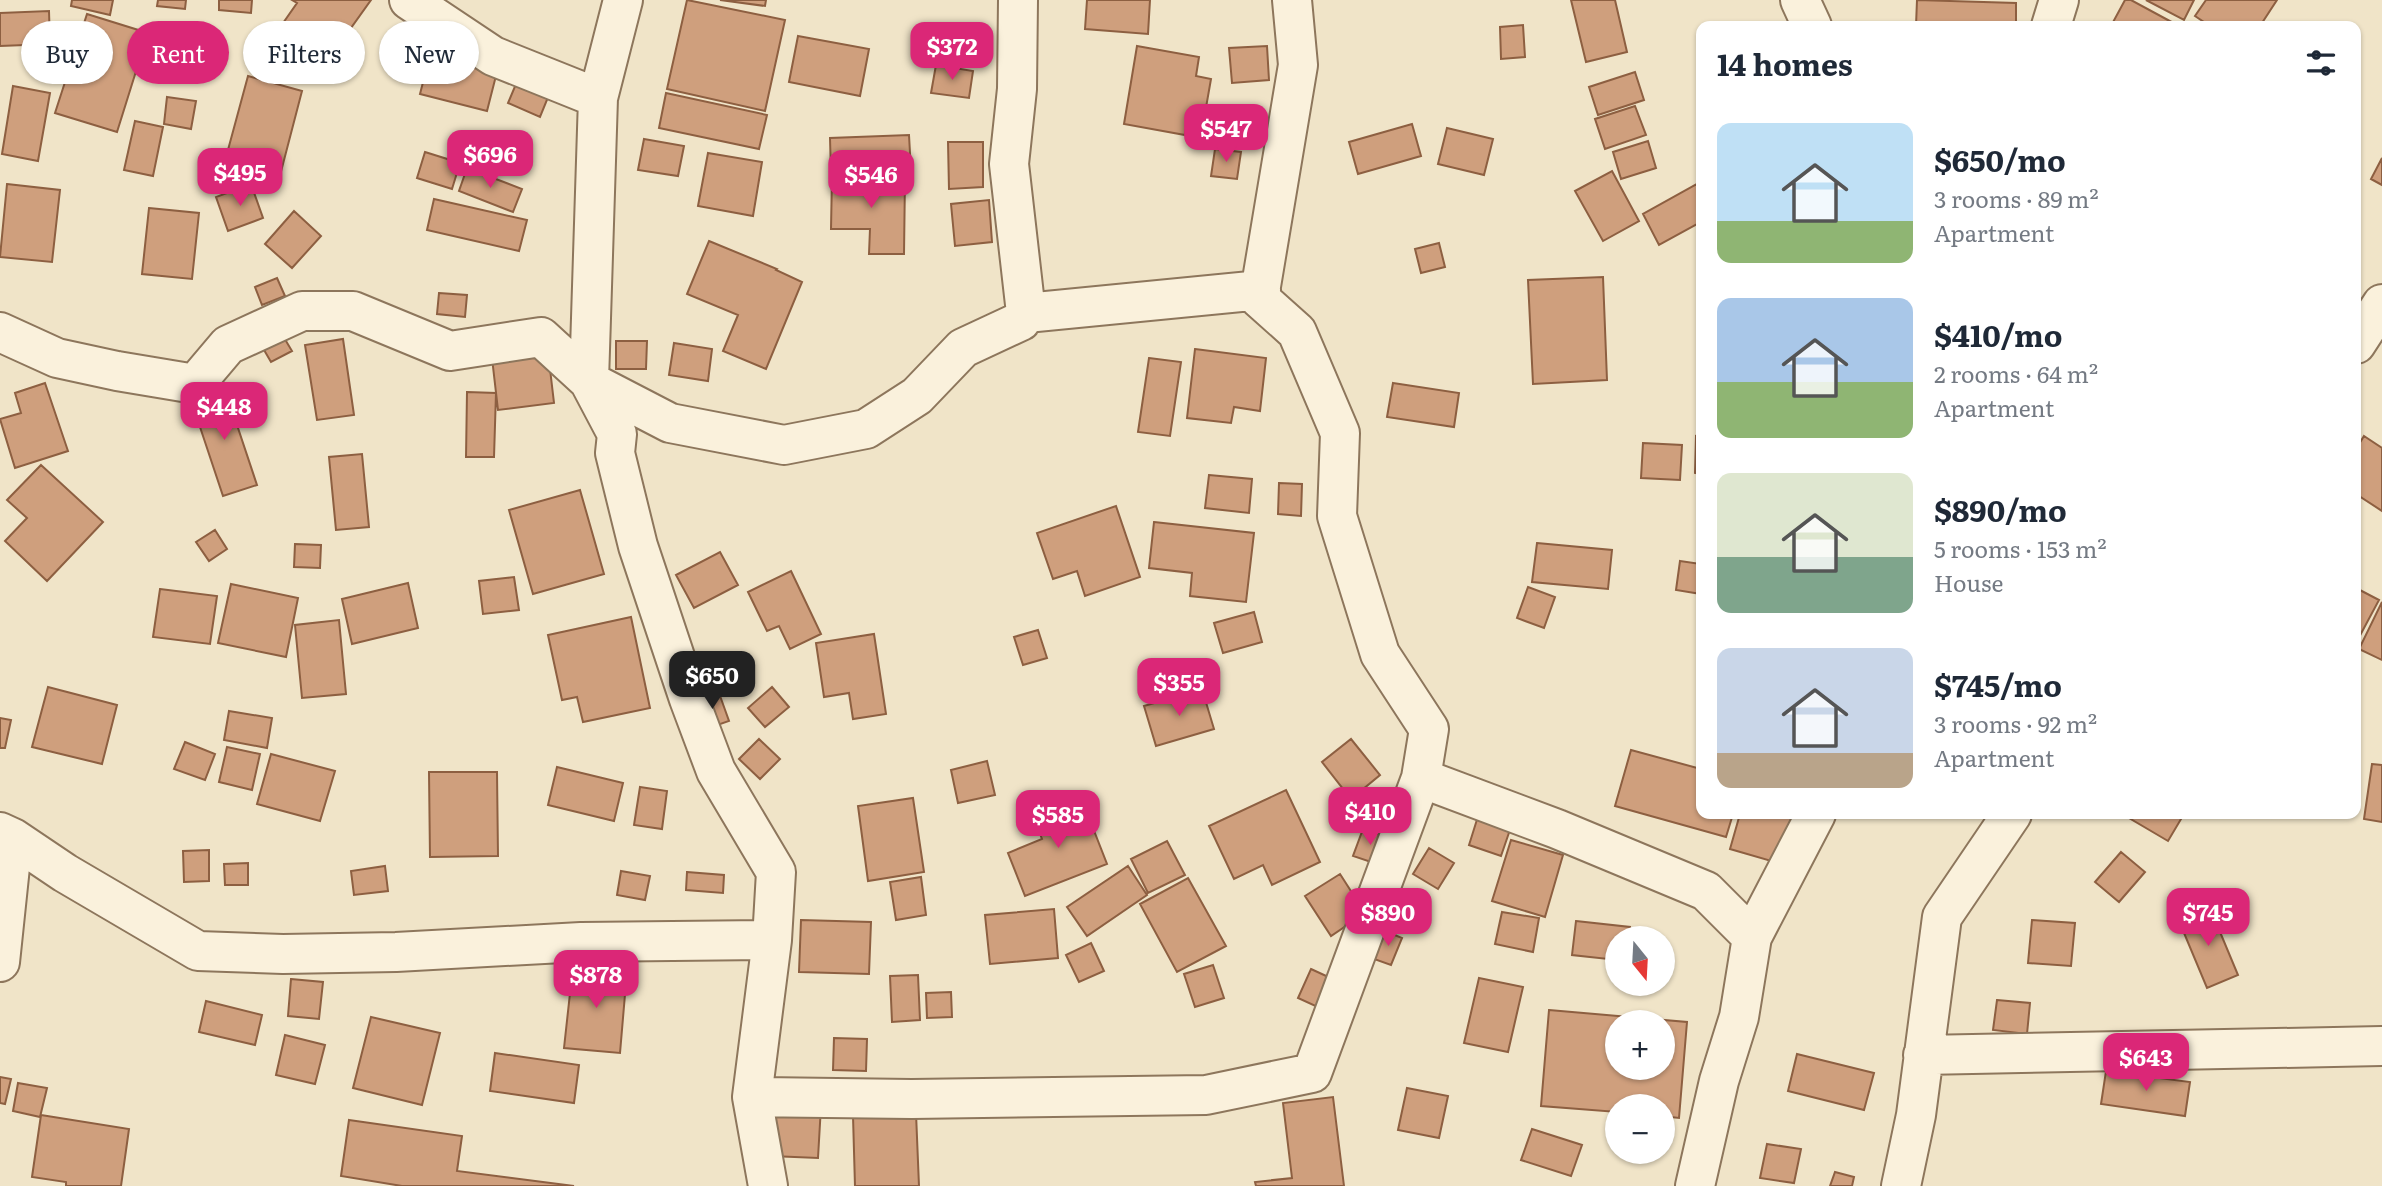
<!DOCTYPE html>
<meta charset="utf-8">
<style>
body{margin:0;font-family:Literata,serif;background:#f6f6f7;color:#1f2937;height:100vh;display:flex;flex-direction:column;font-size:26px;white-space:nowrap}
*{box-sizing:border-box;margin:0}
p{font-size:23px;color:#747a83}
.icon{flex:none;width:38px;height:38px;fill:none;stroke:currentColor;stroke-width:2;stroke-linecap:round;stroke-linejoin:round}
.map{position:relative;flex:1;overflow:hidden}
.details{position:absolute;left:1696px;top:21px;width:665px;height:798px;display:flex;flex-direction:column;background:#fff;border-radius:14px;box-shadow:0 2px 5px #0004}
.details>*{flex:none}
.top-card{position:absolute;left:21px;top:21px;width:665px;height:63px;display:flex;gap:14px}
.needle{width:46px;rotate:162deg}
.controls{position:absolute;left:1605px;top:926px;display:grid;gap:14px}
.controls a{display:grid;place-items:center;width:70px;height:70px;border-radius:50%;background:#fff;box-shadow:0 2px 5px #0004;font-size:35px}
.price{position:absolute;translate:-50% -60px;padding:0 16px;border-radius:14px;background:#db2777;color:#fff;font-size:23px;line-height:46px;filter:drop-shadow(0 2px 4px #0008)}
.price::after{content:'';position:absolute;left:50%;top:42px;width:21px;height:16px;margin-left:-10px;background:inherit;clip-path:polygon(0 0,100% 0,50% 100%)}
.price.selected{background:#222;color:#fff}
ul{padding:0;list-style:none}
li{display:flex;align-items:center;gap:21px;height:175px;padding:0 21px}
li span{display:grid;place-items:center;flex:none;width:196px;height:140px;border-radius:14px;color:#555}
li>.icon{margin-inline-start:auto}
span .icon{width:84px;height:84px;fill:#fffc;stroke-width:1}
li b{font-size:30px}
h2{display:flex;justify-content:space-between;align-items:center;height:84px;padding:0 21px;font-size:30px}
.tag{padding:0 24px;border-radius:32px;background:#fff;box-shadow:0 2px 5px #0004;font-size:24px;line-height:63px}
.tag.selected{background:#db2777;color:#fff}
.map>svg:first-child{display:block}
</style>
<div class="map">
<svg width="2382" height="1186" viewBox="0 0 2382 1186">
<rect width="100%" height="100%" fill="#f0e4c8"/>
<path fill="#cf9f7d" stroke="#8d5f41" stroke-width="2" fill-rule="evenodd" d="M72,0H113L110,15L71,6Z
M158,0H186L185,9L157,6Z
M219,0H252L251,13L219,10Z
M292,0H371L328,60L281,26L297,3Z
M687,0L785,20L765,111L667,89Z
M720,0H766L765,6Z
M1087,0H1150L1148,34L1085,29Z
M1571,0H1615L1627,52L1586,62Z
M1917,0L2016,3V26H1916Z
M2125,0H2131L2179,26H2116L2112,24Z
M2146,0H2194L2184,20Z
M2206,0H2277L2260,26H2210L2195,16Z
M49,11L50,44L0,46V13Z
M87,14L148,33L117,132L55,113Z
M1523,25L1525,57L1501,59L1500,27Z
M798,36L869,49L860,96L789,82Z
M433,43L500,60L487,111L420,94Z
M1137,46L1199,57L1196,76L1211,79L1204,119L1188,117L1185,135L1124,124Z
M1267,46L1269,80L1232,83L1229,48Z
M936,65L973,71L969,98L931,93Z
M521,72L553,85L540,117L508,103Z
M1635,72L1644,100L1598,115L1589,87Z
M248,76L302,91L277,187L222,172Z
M13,86L50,93L38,161L2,154Z
M666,93L767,115L759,149L659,128Z
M167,97L196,101L191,129L164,124Z
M1635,106L1646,135L1605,149L1595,119Z
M135,121L163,127L153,176L124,170Z
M1412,124L1421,156L1358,174L1349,142Z
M1447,128L1493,139L1484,175L1438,164Z
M909,135L911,171L831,174L830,138Z
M644,139L684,146L678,176L638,170Z
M1648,141L1656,168L1621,179L1613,152Z
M948,142H983V187L949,189Z
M1215,149L1241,152L1237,179L1211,176Z
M425,152L460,163L452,189L417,178Z
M708,153L762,162L753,216L698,206Z
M2382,158V185L2371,179Z
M467,168L522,189L513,212L459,191Z
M1612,171L1639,221L1603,241L1575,191Z
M832,176L905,177L904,254H869L870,229H831Z
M7,184L60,190L52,262L0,257Z
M251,184L263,218L228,231L216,197Z
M1697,184L1701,192V222L1659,245L1643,214Z
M434,199L527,220L519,251L427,230Z
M989,200L992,242L955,246L951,204Z
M149,208L199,213L192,279L142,274Z
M294,211L321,236L292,268L265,244Z
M709,241L777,269L776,270L802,282L766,369L723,351L738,315L687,294Z
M1439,243L1445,267L1421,273L1415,249Z
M1603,277L1607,380L1533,384L1528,280Z
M277,278L285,296L262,305L255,287Z
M439,293L467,295L465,317L437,314Z
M280,331L292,351L271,362L260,343Z
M343,339L354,415L317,420L305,345Z
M616,341H647L646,369H616Z
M674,343L712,349L708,381L669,375Z
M1195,349L1266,358L1260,411L1234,407L1231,423L1187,418Z
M548,352L554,403L498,410L492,358Z
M1149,358L1181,362L1170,436L1138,432Z
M45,383L68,451L15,468L0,419L21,413L15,393Z
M1393,383L1459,393L1454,427L1387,417Z
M225,389L257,485L223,496L191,400Z
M467,392L496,393L494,457H466Z
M1696,436L1701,437V474L1695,473Z
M2364,436L2382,448V511L2356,494V449Z
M1643,443L1682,445L1680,480L1641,478Z
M362,454L369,527L336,530L329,457Z
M41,465L103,522L47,581L5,541L27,518L7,500Z
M1209,475L1252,479L1249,513L1205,508Z
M1279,483L1302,484L1301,516L1278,514Z
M580,490L604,574L533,594L509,510Z
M1116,506L1140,577L1085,596L1077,571L1053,579L1037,533Z
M1154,522L1254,533L1246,602L1190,596L1192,573L1149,568Z
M215,530L227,549L209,561L196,542Z
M1537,543L1612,550L1608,589L1532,582Z
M295,544L321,545L320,568L294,567Z
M720,552L738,585L694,608L676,575Z
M1680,561L1701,564V594L1676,590Z
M791,571L821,634L790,649L779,626L767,631L748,592Z
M514,577L519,610L483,614L479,581Z
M408,583L418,628L352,644L342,599Z
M231,584L298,598L286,657L218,643Z
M1528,587L1555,597L1544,628L1517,618Z
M2356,588L2379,600L2356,643Z
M160,589L217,596L210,644L153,637Z
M2382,602V660L2359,649Z
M1254,612L1262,642L1223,653L1214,623Z
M631,617L650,708L583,722L577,697L562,700L548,635Z
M339,620L346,694L302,698L295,625Z
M1038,630L1047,658L1023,665L1014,637Z
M874,634L886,714L853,719L849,693L824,697L816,643Z
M706,655L714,678L689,687L681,663Z
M48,687L117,705L102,764L32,747Z
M772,687L789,707L765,727L748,708Z
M1202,689L1214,729L1156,746L1144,706Z
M719,693L729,721L706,729L696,701Z
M229,711L272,718L267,748L224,740Z
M0,718L11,720L5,748H0Z
M759,739L780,759L760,779L739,759Z
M1351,739L1380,775L1351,799L1322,762Z
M185,742L215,754L205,780L174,769Z
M227,747L260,754L252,790L219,782Z
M1631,750L1701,769V814H1733L1726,837L1615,806Z
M271,754L335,771L320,821L257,804Z
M987,761L995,795L958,803L951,770Z
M2372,764L2382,765V822L2364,819Z
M557,767L623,783L614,821L548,805Z
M429,772H497L498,856L430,857Z
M640,787L667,791L662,829L634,825Z
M1286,790L1320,862L1272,885L1263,865L1234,879L1209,826Z
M913,798L924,872L868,881L858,806Z
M1082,800L1107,864L1025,896L1008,853L1042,839L1034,819Z
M1480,810L1513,821L1501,856L1469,845Z
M1740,814H1797L1782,864L1730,849Z
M2125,814H2184L2168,841L2124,815Z
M1363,829L1387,837L1377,864L1353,856Z
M1511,840L1563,855L1545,917L1492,901Z
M1167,841L1185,875L1148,893L1131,859Z
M1429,848L1454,863L1438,889L1413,874Z
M209,850V881L184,882L183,851Z
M2121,852L2145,872L2119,902L2095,882Z
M248,863V885H225L224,864Z
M385,866L388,891L354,895L351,871Z
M1128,866L1147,895L1087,936L1067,907Z
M621,871L650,876L645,900L617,895Z
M687,872L724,875L723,893L686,890Z
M1340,874L1365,913L1331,936L1305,896Z
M921,877L926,915L896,920L890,882Z
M1188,878L1226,946L1177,972L1140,904Z
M2210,908L2238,975L2207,988L2179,921Z
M1054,909L1058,958L990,964L985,915Z
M1502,912L1539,918L1533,952L1495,944Z
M801,920L871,922L869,974L799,972Z
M2032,920L2075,923L2071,966L2028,963Z
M1576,921L1630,927L1629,938H1617V960L1572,955Z
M1385,931L1402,938L1391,965L1374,959Z
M1091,943L1104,971L1079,982L1066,955Z
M1213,965L1224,998L1195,1007L1184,974Z
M573,966L627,971L620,1053L564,1048Z
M1311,969L1335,980L1322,1009L1298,998Z
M918,975L920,1020L892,1022L890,976Z
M1479,978L1523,987L1508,1052L1464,1043Z
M291,979L323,982L319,1019L288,1016Z
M951,992L952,1017L927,1018L926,993Z
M1997,1000L2030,1003L2027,1034L1993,1030Z
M206,1001L262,1015L255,1045L199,1032Z
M1549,1010L1687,1022L1679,1118L1662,1116V1106H1617V1112L1541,1106ZM1617,1022H1662V1068H1617Z
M371,1017L440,1033L422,1105L353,1088Z
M285,1035L325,1045L315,1084L276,1075Z
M834,1038L867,1039L866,1071L833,1070Z
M495,1053L579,1065L574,1103L490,1091Z
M1797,1054L1874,1073L1864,1110L1788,1091Z
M2106,1071L2190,1082L2185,1116L2101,1104Z
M0,1077L11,1079L5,1104L0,1103Z
M18,1083L47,1088L40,1117L13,1111Z
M1407,1088L1448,1096L1439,1138L1398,1130Z
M1333,1097L1344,1186H1256L1255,1182L1292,1178L1283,1103Z
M774,1103L821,1106L818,1158L771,1156Z
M916,1113L919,1186H855L853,1116Z
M41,1115L129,1129L121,1186H66V1182L32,1177Z
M349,1120L462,1136L457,1171L574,1186H402L341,1176Z
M1532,1129L1582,1145L1571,1176L1521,1160Z
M1767,1144L1801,1149L1794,1183L1760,1178Z
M1835,1172L1854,1177L1852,1186H1830Z"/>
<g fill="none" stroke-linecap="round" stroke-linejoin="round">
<g stroke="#8d765c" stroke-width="42">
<path id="minor" d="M409,0L493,56L598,98
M623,0L598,98L589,381L617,434L615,453L638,546L689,699L716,771L776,872L772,940
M1018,0L1017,89L1009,164L1026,313
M1292,0L1298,65L1259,298L1297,332L1340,433L1337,516L1380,654L1429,729L1421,778L1557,829L1706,891L1752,937
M1800,0L1812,26
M2051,26L2059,0
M0,332L57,358L117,371L195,384L228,345L302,311H353L450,351L541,337L589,381L670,423L784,445L866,429L917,396L963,348L1021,321L1026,313L1261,290L1259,298
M2356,344L2382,304
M0,832L13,838L65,873L198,951L283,954L396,952L581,942L772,940L752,1097L768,1186
M0,962L13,838
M1923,1055L2382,1046
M752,1097L912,1099L1206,1095L1312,1073L1421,778
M1695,1186L1719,1081L1739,1017L1752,937L1816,814
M1901,1186L1916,1115L1942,917L2012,814"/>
</g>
<use href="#minor" stroke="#faf1dc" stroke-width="38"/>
</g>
</svg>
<div class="controls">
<a><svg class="needle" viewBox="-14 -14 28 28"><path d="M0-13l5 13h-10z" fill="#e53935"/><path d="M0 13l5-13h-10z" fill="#747a83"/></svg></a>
<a>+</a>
<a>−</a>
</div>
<b class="price" style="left:952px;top:82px">$372</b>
<b class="price" style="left:1226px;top:164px">$547</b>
<b class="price" style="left:490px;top:190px">$696</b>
<b class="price" style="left:240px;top:208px">$495</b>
<b class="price" style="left:871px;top:210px">$546</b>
<b class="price" style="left:224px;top:442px">$448</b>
<b class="price selected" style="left:712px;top:711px">$650</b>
<b class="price" style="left:1179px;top:718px">$355</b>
<b class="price" style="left:1370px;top:847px">$410</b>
<b class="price" style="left:1058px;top:850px">$585</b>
<b class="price" style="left:1388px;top:948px">$890</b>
<b class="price" style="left:2208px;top:948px">$745</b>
<b class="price" style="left:596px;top:1010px">$878</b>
<b class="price" style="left:2146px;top:1093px">$643</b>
<div class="top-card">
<a class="tag">Buy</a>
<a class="tag selected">Rent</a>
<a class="tag">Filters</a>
<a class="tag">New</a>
</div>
<section class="details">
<h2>14 homes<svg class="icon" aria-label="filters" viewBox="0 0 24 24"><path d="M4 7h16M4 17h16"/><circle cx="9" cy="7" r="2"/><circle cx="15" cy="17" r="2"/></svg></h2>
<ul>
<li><span style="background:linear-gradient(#bfe0f5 70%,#8fb573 0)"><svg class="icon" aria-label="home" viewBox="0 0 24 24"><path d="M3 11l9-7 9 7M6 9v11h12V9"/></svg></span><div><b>$650/mo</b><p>3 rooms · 89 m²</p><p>Apartment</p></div></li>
<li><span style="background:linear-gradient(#a9c7e8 60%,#8fb573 0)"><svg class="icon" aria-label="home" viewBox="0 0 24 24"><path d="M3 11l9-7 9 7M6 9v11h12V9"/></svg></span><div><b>$410/mo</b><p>2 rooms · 64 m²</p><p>Apartment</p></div></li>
<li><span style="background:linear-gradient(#dfe7d0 60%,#7fa58c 0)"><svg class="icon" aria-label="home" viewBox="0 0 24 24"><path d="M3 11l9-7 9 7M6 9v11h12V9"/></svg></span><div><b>$890/mo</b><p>5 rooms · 153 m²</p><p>House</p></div></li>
<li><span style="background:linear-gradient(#c9d6e8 75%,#b9a48a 0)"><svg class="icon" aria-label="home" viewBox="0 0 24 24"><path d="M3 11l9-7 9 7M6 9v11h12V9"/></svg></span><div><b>$745/mo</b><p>3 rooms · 92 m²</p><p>Apartment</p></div></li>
</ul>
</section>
</div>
